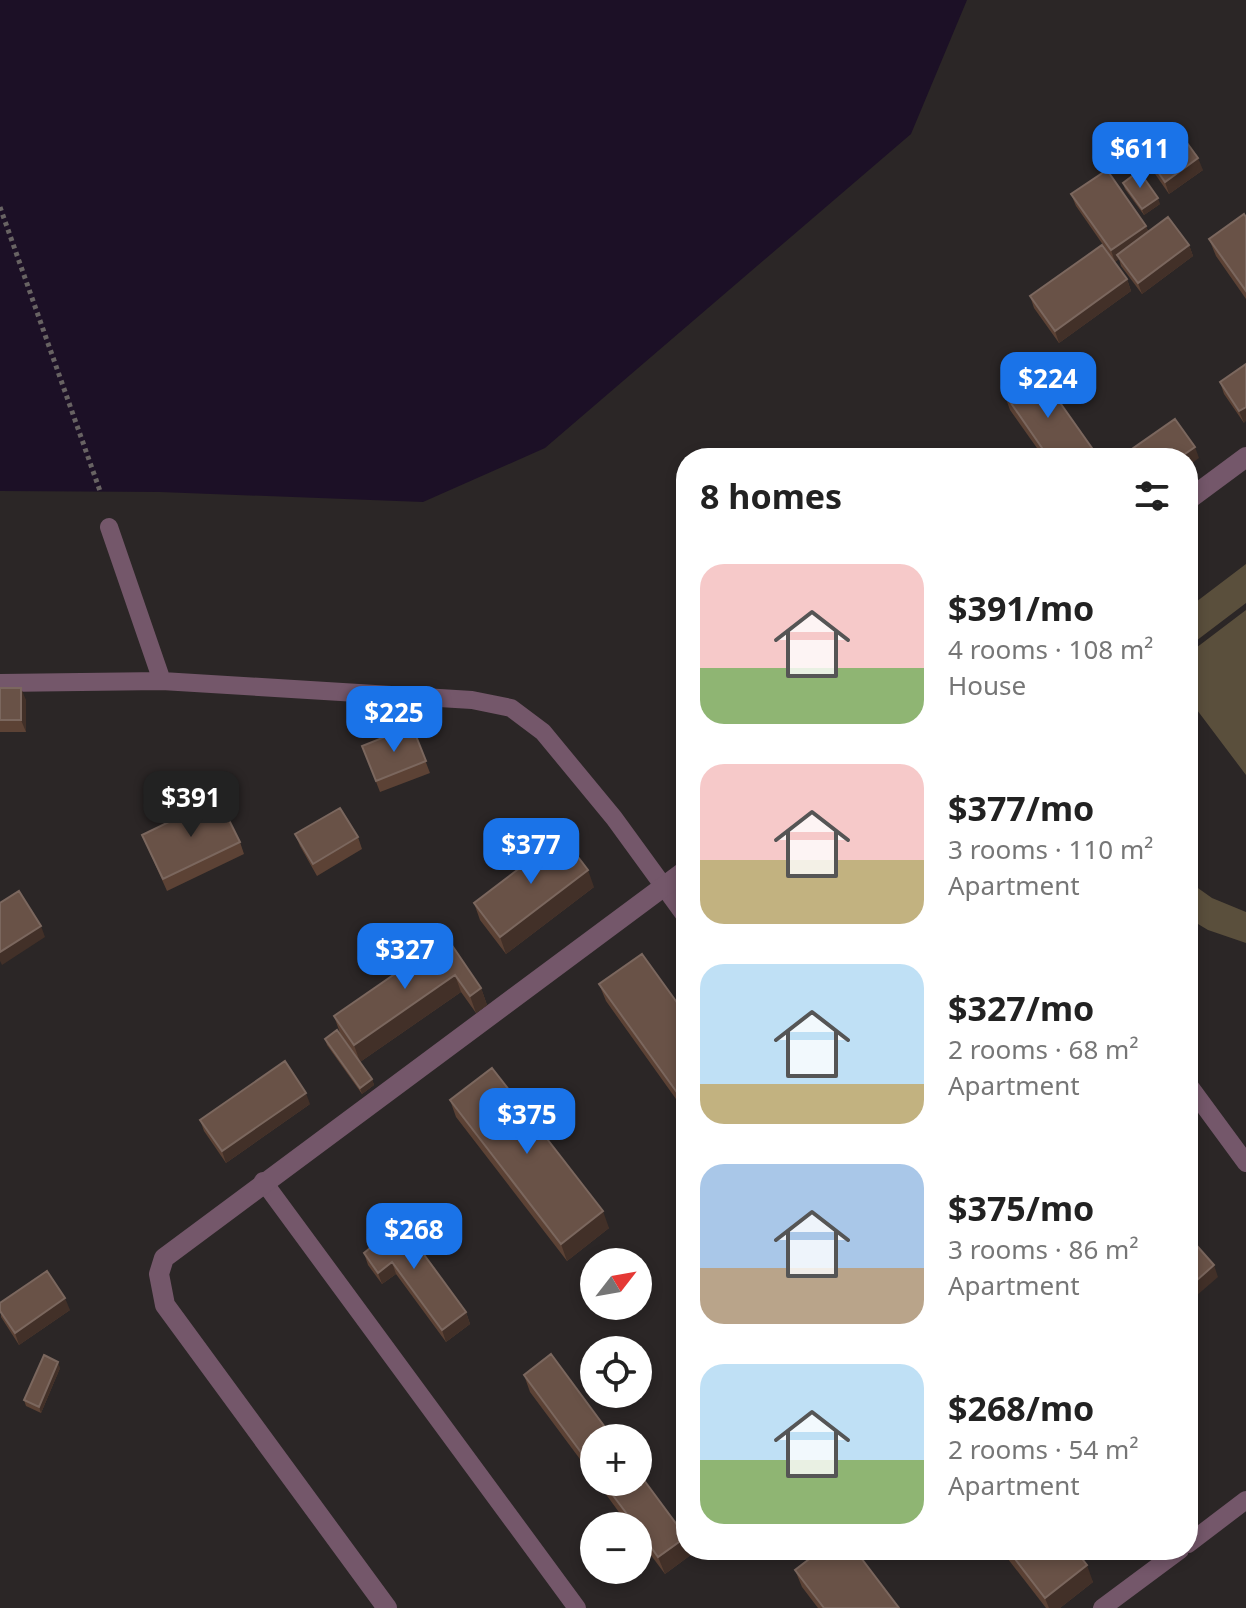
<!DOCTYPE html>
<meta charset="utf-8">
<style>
body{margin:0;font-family:"Noto Sans",sans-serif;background:#f2f2f2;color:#222;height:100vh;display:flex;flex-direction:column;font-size:30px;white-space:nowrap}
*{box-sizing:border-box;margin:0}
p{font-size:26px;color:#767676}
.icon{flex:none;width:44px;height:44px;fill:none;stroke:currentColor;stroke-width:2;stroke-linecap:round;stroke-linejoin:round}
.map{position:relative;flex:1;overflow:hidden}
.panel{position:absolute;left:676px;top:448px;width:522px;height:1112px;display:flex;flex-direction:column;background:#fff;border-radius:32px;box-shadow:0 4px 12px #0003}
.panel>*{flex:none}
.needle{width:52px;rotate:59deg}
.tools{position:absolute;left:580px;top:1248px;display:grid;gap:16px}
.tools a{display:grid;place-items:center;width:72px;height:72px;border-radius:50%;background:#fff;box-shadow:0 4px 12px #0003;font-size:40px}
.price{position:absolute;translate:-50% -68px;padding:0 18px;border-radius:16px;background:#1a73e8;color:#fff;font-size:26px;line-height:52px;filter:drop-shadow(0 2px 4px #0008)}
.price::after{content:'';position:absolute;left:50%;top:48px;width:24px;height:18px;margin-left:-12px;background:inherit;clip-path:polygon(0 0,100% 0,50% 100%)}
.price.current{background:#222;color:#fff}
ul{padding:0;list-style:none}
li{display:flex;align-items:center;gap:24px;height:200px;padding:0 24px}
li span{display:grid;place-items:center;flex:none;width:224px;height:160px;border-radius:24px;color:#555}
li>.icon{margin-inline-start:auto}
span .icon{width:96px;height:96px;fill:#fffc;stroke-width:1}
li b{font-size:34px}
h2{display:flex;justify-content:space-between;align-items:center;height:96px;padding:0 24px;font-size:34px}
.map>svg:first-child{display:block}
</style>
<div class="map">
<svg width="1246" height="1608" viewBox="0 0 1246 1608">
<rect width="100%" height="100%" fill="#2b2626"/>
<path fill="#5a4f3c" d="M1246,564V603L1188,647V608Z
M1246,610V775L1188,698V654Z
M1188,881L1212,898L1246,912V943L1208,930L1188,918Z"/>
<path fill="#1c1026" d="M0,0H967L911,134L545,448L423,502L160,492L0,491Z"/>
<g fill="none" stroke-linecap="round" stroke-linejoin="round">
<path stroke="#686363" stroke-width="5" stroke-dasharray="4 4" stroke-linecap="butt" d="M0,207L100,491"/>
<path stroke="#74576a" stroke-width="18" d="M109,527L162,681
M0,683L162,681L472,700L511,708L543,732L614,818L686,917
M1188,1084L1246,1163
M263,1181L577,1608
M1188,1544L1246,1500
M1102,1608L1180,1550"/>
<path stroke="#74576a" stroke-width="20" d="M1188,500L1246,457
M387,1608L165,1305L159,1274L164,1258L686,870"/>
</g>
<path fill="#5c4235" d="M1149,159L1203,170L1169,194L1153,171Z
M1123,183L1160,204L1144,215L1125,189Z
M1071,194L1146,226L1148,231L1189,245L1193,256L1142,294L1121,266L1119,259L1115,262L1076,206Z
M1246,217V299L1216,256L1209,239Z
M1127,279L1131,291L1059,343L1034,308L1030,296Z
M1246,364L1244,423L1224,394L1220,382Z
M1004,393L1099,458H1044L1010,410Z
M0,688L26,700V732H0Z
M412,726L430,773L380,792L362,746Z
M295,834L358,837L362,849L317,876L300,846Z
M142,835L240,842L244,854L167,891Z
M594,887L506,954L480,920L474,903Z
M447,938L481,988L487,1005L476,1013L461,992L360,1062L340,1033L334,1016Z
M599,984L686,1015V1113L606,1001Z
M325,1039L372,1079L374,1085L362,1094L327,1045Z
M450,1100L609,1228L567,1261L456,1117Z
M310,1104L226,1163L204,1131L200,1120Z
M368,1235L466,1312L470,1324L446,1342L396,1274L382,1284L368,1265L364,1253L373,1246Z
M0,1303L70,1310L19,1345L1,1317Z
M60,1368L41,1413L26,1406L24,1400Z
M524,1375L594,1438V1478L530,1392Z
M597,1482H638L686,1537V1550H690L692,1554L665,1574L638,1538V1526H629Z
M1001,1550H1075L1093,1582L1060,1608H1046Z
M795,1570L899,1608H818L802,1587Z"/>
<path fill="#423028" d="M1198,158L1203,170L1169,194L1165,182Z
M1158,198L1160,204L1144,215L1142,209Z
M1146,226L1150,237L1117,255L1119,259L1115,262L1111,250Z
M1189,245L1193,256L1142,294L1138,283Z
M1127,279L1131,291L1059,343L1055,331Z
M1246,407V421L1244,423L1239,411Z
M1195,447L1199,458L1188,466V458H1179Z
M21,688L26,700V732L21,720Z
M588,870L594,887L506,954L500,937Z
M41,926L45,937L2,965L0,961V952Z
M455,975L461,992L360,1062L354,1045Z
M481,988L487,1005L476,1013L470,996Z
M372,1079L374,1085L362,1094L360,1088Z
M306,1093L310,1104L226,1163L222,1151Z
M603,1211L609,1228L567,1261L561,1244Z
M392,1262L396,1274L382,1284L378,1273Z
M1214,1265L1218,1277L1188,1303V1288Z
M65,1298L70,1310L19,1345L15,1333Z
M466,1312L470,1324L446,1342L442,1330Z
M58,1362L60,1368L41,1413L39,1407Z
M686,1537V1550H690L692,1554L665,1574L658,1557Z
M1087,1565L1093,1582L1060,1608H1049L1045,1598Z"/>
<path fill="#695247" stroke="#7b675e" stroke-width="2" d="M1182,136L1198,158L1165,182L1149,159Z
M1107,170L1146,226L1111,250L1071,194Z
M1139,171L1158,198L1142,209L1123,183Z
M1244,214L1246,217V291L1209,239Z
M1168,217L1189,245L1138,283L1117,255Z
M1102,245L1127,279L1055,331L1030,296Z
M1246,364V407L1239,411L1220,382Z
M1037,370L1099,458H1049L1004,393Z
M1175,419L1195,447L1179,458H1124L1122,456Z
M0,688H21V720H0Z
M412,726L426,761L376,781L362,746Z
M218,798L240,842L163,879L142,835Z
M340,808L358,837L313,864L295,834Z
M562,836L588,870L500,937L474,903Z
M19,891L41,926L0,952V903Z
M447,938L481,988L470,996L455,975L354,1045L334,1016Z
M642,954L686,1015V1105L599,984Z
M337,1030L372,1079L360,1088L325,1039Z
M285,1061L306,1093L222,1151L200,1120Z
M492,1068L603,1211L561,1244L450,1100Z
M395,1215L466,1312L442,1330L392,1262L378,1273L364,1253L375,1244L368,1235Z
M1190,1238L1214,1265L1188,1288V1240Z
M47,1271L65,1298L15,1333L0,1311V1303Z
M551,1354L613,1438H594V1470L524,1375Z
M44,1355L58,1362L39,1407L24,1400Z
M638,1472L686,1537L658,1557L638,1529V1526H636L603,1482H638Z
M821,1550H855L899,1608H824L795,1570Z
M1008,1550H1075L1087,1565L1045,1598Z"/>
</svg>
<div class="tools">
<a><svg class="needle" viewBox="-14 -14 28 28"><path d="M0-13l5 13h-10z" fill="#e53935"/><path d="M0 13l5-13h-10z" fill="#767676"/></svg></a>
<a><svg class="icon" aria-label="locate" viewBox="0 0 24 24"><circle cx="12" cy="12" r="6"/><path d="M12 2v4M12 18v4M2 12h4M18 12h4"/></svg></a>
<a>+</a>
<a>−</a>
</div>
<b class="price" style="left:1140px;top:190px">$611</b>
<b class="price" style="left:1048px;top:420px">$224</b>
<b class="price" style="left:394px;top:754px">$225</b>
<b class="price current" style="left:191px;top:839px">$391</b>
<b class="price" style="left:531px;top:886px">$377</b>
<b class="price" style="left:405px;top:991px">$327</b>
<b class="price" style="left:527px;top:1156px">$375</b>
<b class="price" style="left:414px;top:1271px">$268</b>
<section class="panel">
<h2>8 homes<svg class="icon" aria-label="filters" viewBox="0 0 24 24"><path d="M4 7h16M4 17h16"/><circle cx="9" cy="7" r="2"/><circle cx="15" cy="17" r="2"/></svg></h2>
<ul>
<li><span style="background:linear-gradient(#f6c9c9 65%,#8fb573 0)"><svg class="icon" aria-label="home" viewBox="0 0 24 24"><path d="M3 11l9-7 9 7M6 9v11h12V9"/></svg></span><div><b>$391/mo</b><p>4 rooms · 108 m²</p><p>House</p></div></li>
<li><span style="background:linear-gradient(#f6c9c9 60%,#c2b280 0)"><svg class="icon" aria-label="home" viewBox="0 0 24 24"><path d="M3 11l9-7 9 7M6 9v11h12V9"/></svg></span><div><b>$377/mo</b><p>3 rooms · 110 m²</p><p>Apartment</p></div></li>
<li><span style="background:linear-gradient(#bfe0f5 75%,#c2b280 0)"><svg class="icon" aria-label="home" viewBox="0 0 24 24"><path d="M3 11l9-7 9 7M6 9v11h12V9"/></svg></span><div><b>$327/mo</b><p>2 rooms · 68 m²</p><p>Apartment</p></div></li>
<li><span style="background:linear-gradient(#a9c7e8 65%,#b9a48a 0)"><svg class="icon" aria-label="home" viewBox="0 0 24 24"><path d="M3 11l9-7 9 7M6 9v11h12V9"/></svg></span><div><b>$375/mo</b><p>3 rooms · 86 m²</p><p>Apartment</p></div></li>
<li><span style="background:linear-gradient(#bfe0f5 60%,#8fb573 0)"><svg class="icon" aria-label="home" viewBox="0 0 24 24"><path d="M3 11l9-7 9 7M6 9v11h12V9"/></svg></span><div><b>$268/mo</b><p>2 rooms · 54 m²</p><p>Apartment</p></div></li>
</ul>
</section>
</div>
